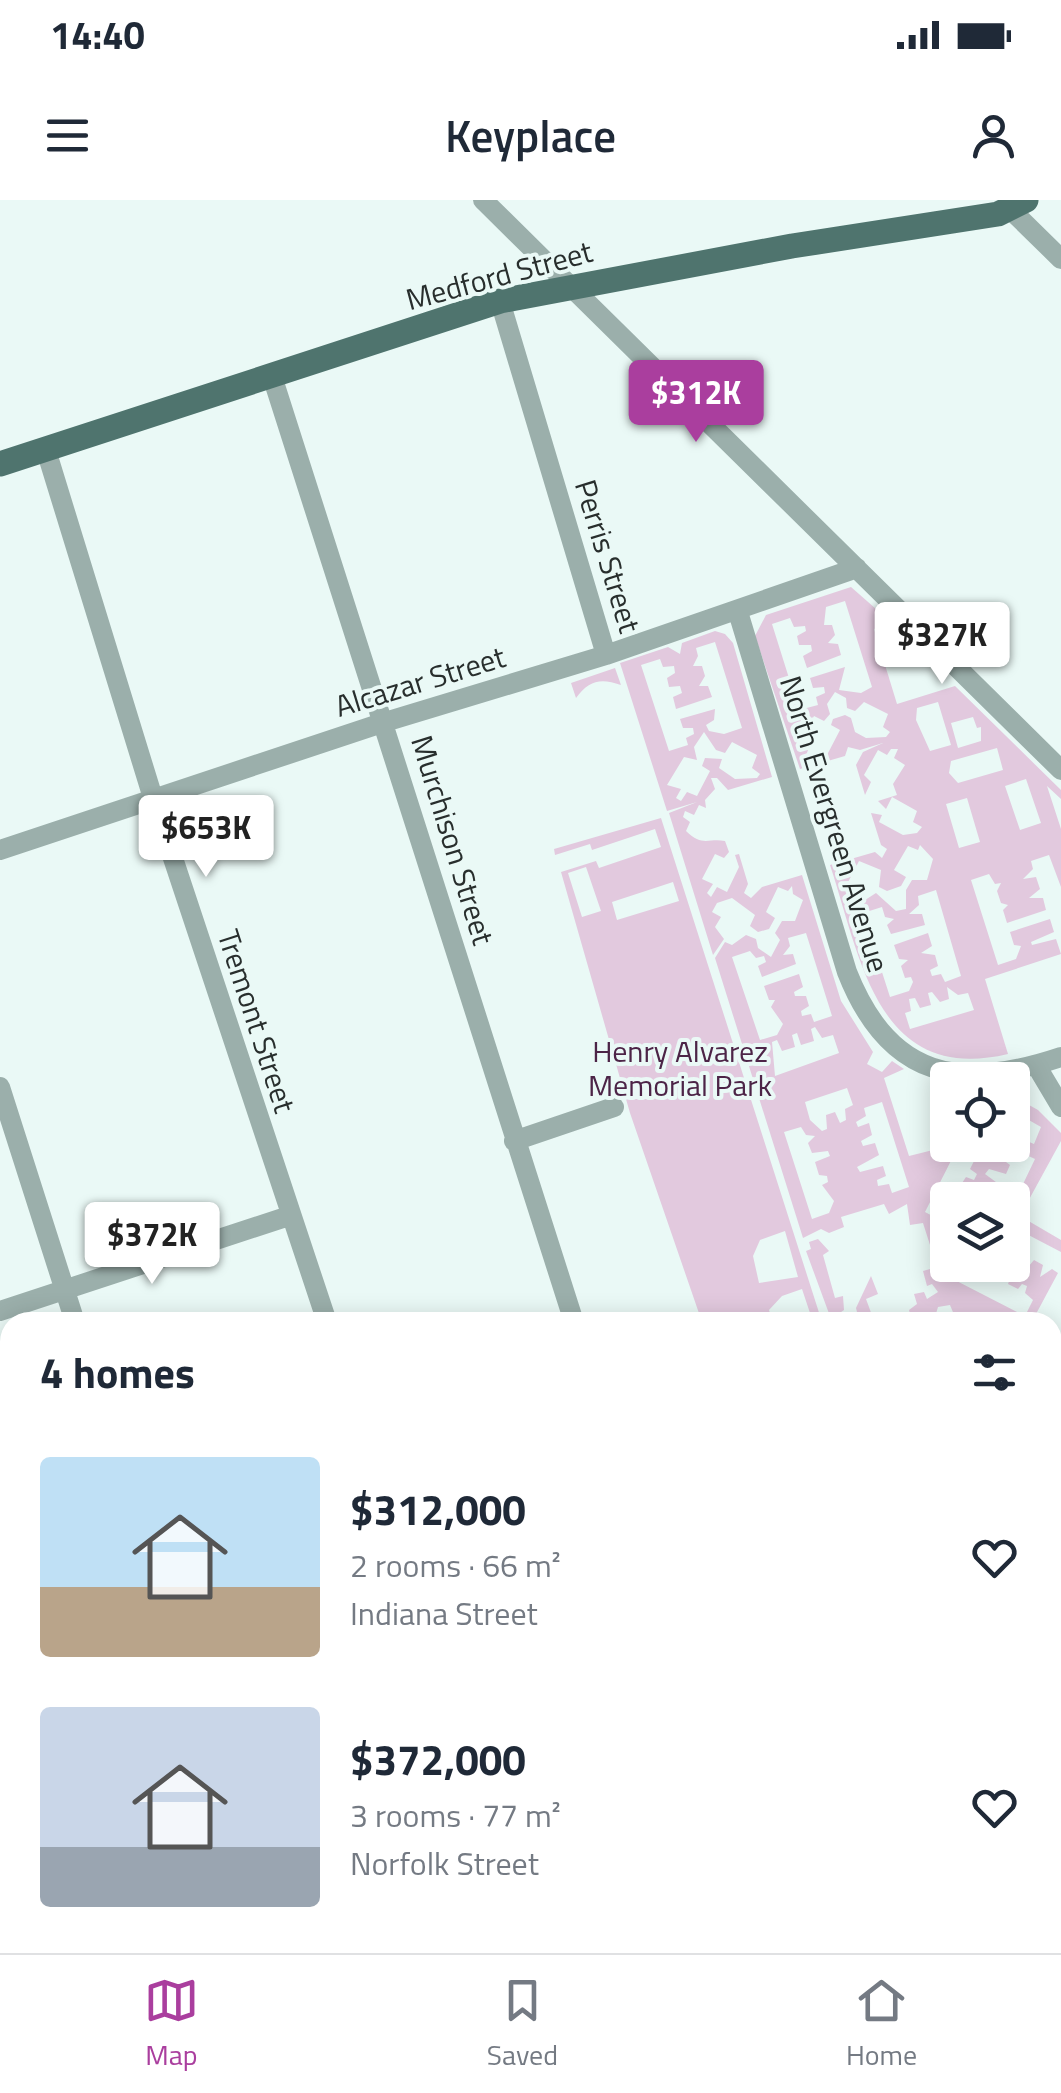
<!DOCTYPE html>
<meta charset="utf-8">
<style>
body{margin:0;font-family:"Titillium Web",sans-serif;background:#f6f6f7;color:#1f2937;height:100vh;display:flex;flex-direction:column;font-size:38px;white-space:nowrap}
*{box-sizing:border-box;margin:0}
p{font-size:32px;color:#747a83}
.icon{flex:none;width:55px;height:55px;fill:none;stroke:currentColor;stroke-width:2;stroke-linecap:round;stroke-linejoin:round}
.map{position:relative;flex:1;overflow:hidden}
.panel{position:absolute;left:0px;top:1112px;width:1062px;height:642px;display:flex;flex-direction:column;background:#fff;border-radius:30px 30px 0 0;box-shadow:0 5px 25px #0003}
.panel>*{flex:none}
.fabs{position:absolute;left:930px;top:862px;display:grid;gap:20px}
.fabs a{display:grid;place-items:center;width:100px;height:100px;border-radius:10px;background:#fff;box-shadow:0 5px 25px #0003;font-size:50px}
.price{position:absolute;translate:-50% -85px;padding:0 22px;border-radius:10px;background:#fff;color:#222;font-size:32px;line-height:65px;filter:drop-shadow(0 2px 5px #0008)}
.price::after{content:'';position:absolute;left:50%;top:60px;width:30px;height:22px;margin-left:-15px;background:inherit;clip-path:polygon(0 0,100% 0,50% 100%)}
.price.on{background:#aa3e9e;color:#fff}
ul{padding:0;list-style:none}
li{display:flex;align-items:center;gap:30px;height:250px;padding:0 40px}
li span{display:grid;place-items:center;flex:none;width:280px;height:200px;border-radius:10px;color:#555}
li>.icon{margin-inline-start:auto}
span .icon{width:120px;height:120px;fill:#fffc;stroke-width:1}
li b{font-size:42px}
h2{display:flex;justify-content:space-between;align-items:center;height:120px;padding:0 40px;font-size:42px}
.status{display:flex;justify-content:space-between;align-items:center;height:70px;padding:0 50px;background:#fff;direction:ltr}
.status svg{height:28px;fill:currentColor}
header{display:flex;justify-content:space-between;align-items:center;height:130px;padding:0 40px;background:#fff;font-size:45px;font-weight:600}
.menu{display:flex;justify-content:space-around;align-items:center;height:140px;border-top:2px solid #e0e1e3;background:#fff;font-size:28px;color:#747a83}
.menu a{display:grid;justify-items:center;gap:5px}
.menu .on{color:#aa3e9e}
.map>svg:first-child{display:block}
</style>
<div class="status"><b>14:40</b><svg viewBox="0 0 49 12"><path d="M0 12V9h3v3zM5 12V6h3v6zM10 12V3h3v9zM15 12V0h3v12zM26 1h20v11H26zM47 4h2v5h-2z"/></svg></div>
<header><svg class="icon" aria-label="menu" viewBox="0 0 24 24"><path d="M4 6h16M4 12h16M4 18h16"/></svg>Keyplace<svg class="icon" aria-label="person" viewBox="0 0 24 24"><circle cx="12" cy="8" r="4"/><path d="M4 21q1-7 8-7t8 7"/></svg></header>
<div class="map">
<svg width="1061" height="1753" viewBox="0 0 1061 1753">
<rect width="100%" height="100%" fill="#eaf9f6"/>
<path fill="#e2c9de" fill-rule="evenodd" d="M851,387L892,423L874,429L897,504L955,486L1061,590V599L1047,586L1061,629V687L1049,655L1031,661L1033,669L1023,679L1036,677L1040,689L1029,698H1043L1046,710L1007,723L1003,710L1008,705L1001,703L997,691L1001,683L995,684L989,674L971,680L998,765L1016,759L1021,746L1014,745L1010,732L1050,719L1054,732L1031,742L1032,745L1056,739L1061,754L985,779L1008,854C877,885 861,759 830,665L875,652L882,658L887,649L881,645L871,613L882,615L879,622L903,635L917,633L922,627L913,622L917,611L892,597L886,609L878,601L897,595L893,584L905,565L894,558L898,549H891L887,555L878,550L864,575L871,582L865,595L856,565L863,552L883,543L860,550L848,547L845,556L800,569L755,436L766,415ZM845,401L872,487L861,493L839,490L845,467L810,478L813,488L824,487L825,493L816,497L818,505L799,510L772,424L790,418L794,427L805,426L806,431L797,436L799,445H811L812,451L803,456L807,468L841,455L838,444L828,443L835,435L832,425H824L826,407ZM835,492L846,498L847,508L855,511L864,502L888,514L883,527L890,532L886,537L866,538L855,532L851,518L845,515L833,519L831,525L840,530L827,555L816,553L810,561L805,558L808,550L801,541L814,516L824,521L830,514L827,504ZM938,502L951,545L930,551L916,520L917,508ZM973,517L977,528L981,527V541L958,548L951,523ZM997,548L1003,570L958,583L949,573L951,561ZM1026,579L1041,623L1020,630L1005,586ZM967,598L980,642L959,648L946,604ZM920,645L933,659L927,680H912L906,690V709L896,711L876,693L862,702L850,696L853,689L846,686L859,661L881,670L879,687L887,691L901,686L906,677L894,670L908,646L918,650ZM936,690L961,776L945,782L941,774L932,776L930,770L938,766L935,755L921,753L932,746L928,733L894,745L899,759L908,760L901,766L905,778L911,777L913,782L909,791L890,797L863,713L882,707L885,717L894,719L887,725L891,734L925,725L922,714H909L919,705L918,696ZM947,787L958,795L968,793L974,810L910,829L905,813L911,811L909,799L915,798L920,808L931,805L928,793L932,792L940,802L949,799Z
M715,431L725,434L733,443L772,577L728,590L717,578H711L715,589L705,600L706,608L699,605L694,615L685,611L683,617L690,622L686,631C702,647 708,638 725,641L729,652L724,658L715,654L702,679L713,684L707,693L711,697L717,687L727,692L739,667L735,655L739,654L748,684L744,693L751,698L762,687L802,675L841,801L873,852L867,864L882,872L892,861L904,869L884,878L909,956L937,949L947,931L948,945H959L925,1012L942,1021L947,1016V1031L937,1025L934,1030L947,1038L943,1053L948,1065H952L947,1076L1025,1116L1033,1100L1025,1093L1027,1086L1022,1084L1018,1089L1008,1084L1013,1071L1008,1068L1000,1079L987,1073V1065H1012L1014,1051L1025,1056L1018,1071L1022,1074L1034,1060L1043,1065L1040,1077L1052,1069L1058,1073L1036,1114L1044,1122H957L950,1105L938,1107L935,1117L925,1122L921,1114L911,1118L909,1110L917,1104L914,1094L924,1092L927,1099L938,1092L932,1084L927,1086L923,1071L937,1067L923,1023L910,1025L907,1004L889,1014L884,1004L841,1017L844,1027L829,1033L821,1029L803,1038L715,758L725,742L732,745L746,735L756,739L758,748L771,757L780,740L775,733L782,721H795L803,700L793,694L792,686L788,691L778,687L766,712L775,718L769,729L758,732L750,726L755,715L732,698L717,703L712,712L721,717L715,727L724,739L713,755L669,613L697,602L667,611L620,463L668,447L680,454L682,443ZM715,442L742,528L724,534L709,531L706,525L714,520L715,509L680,519L683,528H693L694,534L686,538L688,545L669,551L641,465L660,459L663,467L674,466L675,473L667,478L669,487L680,486L682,493L673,497L676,509L712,497L708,486H699L705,476L702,466H693L698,456L696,448ZM704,532L716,550L725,553L732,542L757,555L752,568L760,574L757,578L735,579L719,568L722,559L705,558L702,566L710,571L697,596L687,592L681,601L676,598L681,589L667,585L684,557L697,560L694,547ZM806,733L832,816L814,822L811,814L802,816L801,811L809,806L806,796H795L794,792L803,787L799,774L764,786L769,800H775L771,807L783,824L777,835L760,840L732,757L750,751L756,758L764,756L766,762L758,766L762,777L796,764L793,754L783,755L790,746L788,738ZM815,827L822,838L833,835L839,853L775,876L772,842L777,840L782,851L795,847L792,835L797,833L801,845L814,841L811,829ZM847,888L853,905L845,909L846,920L840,923L835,912L826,915L827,929L822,931L810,920L805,902ZM882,902L909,987L892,993L889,984L878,986L877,980L886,976L883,966L860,972L857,967L879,955L875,943L863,946L861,941L872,935L869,923L858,927L856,922L866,916L864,908ZM801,927L806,935L815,936L808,943L812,953L828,951L830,956L815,962L819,975L827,976L828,982L822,985L834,1001L829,1013L812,1019L784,932Z
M615,468L621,485C601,478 589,480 576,498L571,483Z
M661,618L822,1122H813L802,1089L782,1096L769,1110L773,1122H702L630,913L561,672L596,661L599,668L661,647L655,629L592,650L590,644L555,655L554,649ZM586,667L601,711L582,717L568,673ZM673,682L679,701L617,720L612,702ZM785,1031L798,1077L759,1083L753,1056L760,1040Z
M1013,896L1038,910L1061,933V941L1020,1016L1061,1040V1052L1013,1027V1005L1035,959L1020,952L1013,958L1005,954L1002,959L1010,965L1006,974L989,969L985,974L1000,985L996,993L986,991L983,996L989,1000H954L969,993L960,986L966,977L974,980L977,974L970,969L975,959H986L982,945H1012L1013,934L1018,937L1016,946L1020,949L1027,941L1034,944L1041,927L1013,911Z
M818,1039L829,1051L823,1055L835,1098L843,1096L844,1110L831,1119L806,1051L811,1049L809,1042Z
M871,1076L878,1094L866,1099L873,1118L880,1122H833L840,1117L858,1116L856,1108Z
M1061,1286V1355L1053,1326L1052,1288Z
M1061,1427V1508L1053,1516V1429Z
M748,1745H807L799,1753H746Z"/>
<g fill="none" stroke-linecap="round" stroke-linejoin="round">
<path stroke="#9bafab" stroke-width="20" d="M483,0L1061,570
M1011,10L1061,59
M500,101L606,455
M272,176L574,1122
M46,250L153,598L327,1122
M738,412L847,772C889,879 960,891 1061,857
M0,650L385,522L606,455L857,368
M1036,865L1061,907
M0,887L75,1122
M514,941L614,907
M0,1111L289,1016
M1052,1182L1061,1176
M1052,1355L1061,1381
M0,1527L10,1524
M557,1745L566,1753
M82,1753L101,1745
M469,1753L475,1745
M723,1753L726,1745"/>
<path stroke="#4f746e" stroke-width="25" d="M0,264L500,101L792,46L998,14L1026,0
M0,1693L10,1723
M17,1745L20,1753"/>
<path stroke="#335f58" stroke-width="28" d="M1052,1552L1061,1544
M1052,1586L1061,1579
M1052,1665L1061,1656
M1052,1743L1061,1734
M840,1753L847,1745
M873,1753L881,1745
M942,1753L951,1745
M969,1753L976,1745"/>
<g stroke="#646d6c" stroke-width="8">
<path id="rail" d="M1052,1535L1061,1528
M822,1753L830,1745"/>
</g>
<use href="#rail" stroke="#eaf9f6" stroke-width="4" stroke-dasharray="11" stroke-linecap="butt"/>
</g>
<g text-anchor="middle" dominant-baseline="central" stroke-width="8" stroke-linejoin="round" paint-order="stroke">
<g font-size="30" fill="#282e2d" stroke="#eaf9f6">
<text transform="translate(499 75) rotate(-15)">Medford Street</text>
<text transform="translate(608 356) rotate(73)">Perris Street</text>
<text transform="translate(420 481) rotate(-17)">Alcazar Street</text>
<text transform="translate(835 624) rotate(73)">North Evergreen Avenue</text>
<text transform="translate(453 640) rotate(73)">Murchison Street</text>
<text transform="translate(257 821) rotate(72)">Tremont Street</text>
</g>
<g font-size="30" fill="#4c2447" stroke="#eaf9f6">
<text x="680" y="851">Henry Alvarez<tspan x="680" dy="34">Memorial Park</tspan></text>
</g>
</g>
</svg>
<div class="fabs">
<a><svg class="icon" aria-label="locate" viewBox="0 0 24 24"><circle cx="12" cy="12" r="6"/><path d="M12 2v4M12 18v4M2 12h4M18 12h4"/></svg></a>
<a><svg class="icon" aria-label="layers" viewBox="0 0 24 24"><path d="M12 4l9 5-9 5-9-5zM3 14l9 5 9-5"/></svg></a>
</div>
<b class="price on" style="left:696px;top:245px">$312K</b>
<b class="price" style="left:942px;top:487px">$327K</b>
<b class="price" style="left:206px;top:680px">$653K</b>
<b class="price" style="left:152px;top:1087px">$372K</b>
<section class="panel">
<h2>4 homes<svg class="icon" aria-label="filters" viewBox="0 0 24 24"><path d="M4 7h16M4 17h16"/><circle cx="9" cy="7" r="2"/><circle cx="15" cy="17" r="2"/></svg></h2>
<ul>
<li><span style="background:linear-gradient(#bfe0f5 65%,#b9a48a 0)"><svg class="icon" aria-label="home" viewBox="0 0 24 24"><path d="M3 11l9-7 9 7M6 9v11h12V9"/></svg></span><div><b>$312,000</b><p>2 rooms · 66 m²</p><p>Indiana Street</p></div><svg class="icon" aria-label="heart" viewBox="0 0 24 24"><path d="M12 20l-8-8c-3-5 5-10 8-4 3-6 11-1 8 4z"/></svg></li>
<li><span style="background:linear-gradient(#c9d6e8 70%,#9aa5b1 0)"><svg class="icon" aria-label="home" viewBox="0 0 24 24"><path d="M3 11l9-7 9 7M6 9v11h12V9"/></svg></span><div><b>$372,000</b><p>3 rooms · 77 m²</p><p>Norfolk Street</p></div><svg class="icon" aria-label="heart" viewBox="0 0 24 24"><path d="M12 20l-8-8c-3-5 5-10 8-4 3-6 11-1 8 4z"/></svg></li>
</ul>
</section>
</div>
<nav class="menu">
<a class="on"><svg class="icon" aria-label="map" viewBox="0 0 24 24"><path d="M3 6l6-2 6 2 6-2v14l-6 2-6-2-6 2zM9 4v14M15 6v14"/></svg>Map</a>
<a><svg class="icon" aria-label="saved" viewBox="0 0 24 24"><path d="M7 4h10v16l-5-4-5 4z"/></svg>Saved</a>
<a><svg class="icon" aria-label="home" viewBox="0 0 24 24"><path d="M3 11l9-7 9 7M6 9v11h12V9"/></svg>Home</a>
</nav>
